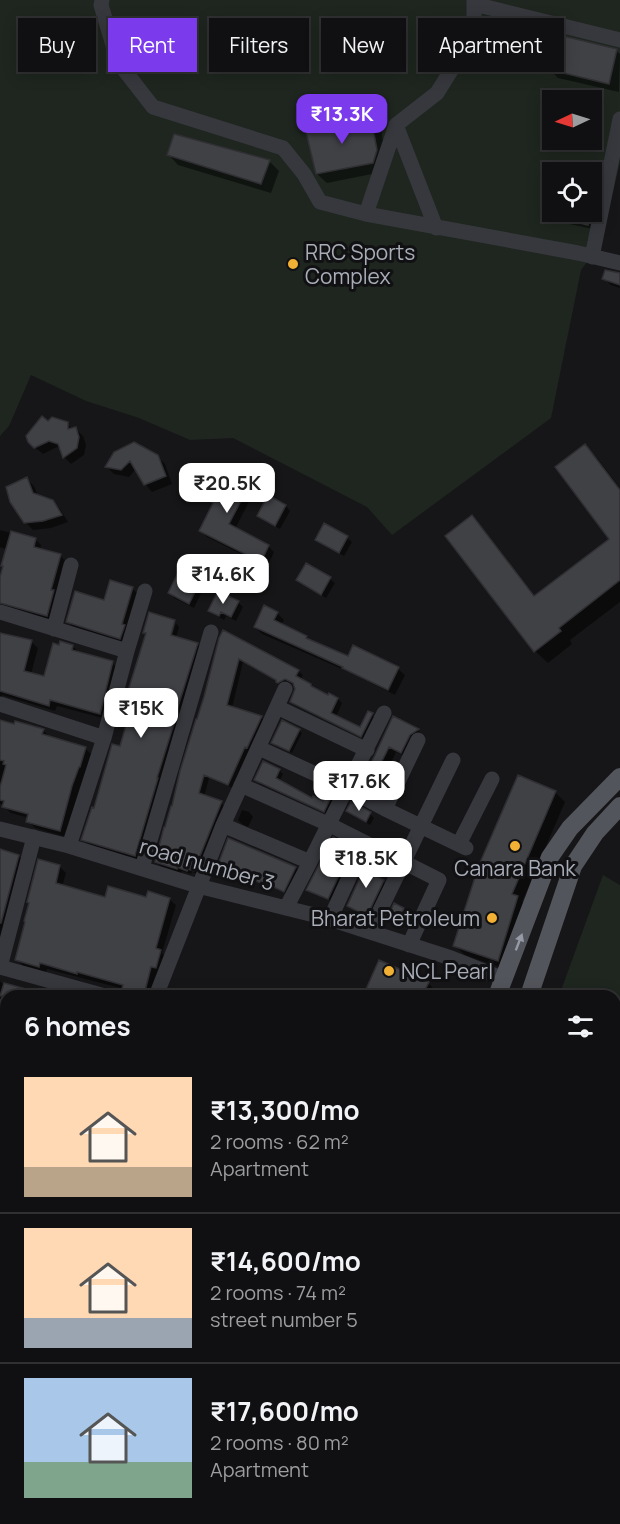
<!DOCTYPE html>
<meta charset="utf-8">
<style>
body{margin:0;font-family:Manrope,sans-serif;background:#1e1e20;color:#f1f3f6;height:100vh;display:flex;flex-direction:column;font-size:22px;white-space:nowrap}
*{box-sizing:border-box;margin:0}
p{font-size:20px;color:#9c9d9f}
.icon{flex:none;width:33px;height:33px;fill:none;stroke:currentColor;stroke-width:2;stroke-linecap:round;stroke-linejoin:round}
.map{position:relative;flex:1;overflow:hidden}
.side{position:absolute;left:0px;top:990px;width:621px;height:534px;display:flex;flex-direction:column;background:#101012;border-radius:18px 18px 0 0;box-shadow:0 3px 15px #0003,0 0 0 2px #303032}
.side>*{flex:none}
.guide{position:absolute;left:18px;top:18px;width:585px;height:54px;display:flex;gap:12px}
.needle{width:39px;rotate:266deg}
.fabs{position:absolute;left:542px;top:90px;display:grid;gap:12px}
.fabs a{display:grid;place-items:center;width:60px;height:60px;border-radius:0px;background:#101012;box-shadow:0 3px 15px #0003,0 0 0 2px #303032;font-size:30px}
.price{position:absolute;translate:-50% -51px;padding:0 14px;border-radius:12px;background:#fff;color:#222;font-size:20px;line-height:39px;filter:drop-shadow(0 2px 3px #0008)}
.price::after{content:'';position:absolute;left:50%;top:36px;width:18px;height:14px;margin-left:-9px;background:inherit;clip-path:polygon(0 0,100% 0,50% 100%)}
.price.selected{background:#7c3aed;color:#fff}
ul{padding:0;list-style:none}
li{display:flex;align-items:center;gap:18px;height:150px;padding:0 24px}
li+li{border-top:2px solid #303032}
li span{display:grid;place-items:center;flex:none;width:168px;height:120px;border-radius:0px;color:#555}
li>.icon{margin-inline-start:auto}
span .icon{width:72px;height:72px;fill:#fffc;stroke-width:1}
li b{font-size:26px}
h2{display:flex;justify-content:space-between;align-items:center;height:72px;padding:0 24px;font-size:26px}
.chip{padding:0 21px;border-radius:0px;background:#101012;box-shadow:0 3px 15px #0003,0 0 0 2px #303032;font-size:21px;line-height:54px}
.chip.selected{background:#7c3aed;color:#fff}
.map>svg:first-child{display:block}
</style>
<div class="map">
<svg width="620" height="1524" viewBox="0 0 620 1524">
<rect width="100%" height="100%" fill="#161618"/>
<path fill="#1e261f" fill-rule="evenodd" d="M0,0H620V162L601,244L581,270L551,418L392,535L367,507L233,438L190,440L139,418L86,401L31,375L9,426L0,436ZM552,100H591V140H552ZM552,172H591V212H552Z
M603,875L620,885V1086L615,1089V996H559Z"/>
<path fill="#0007" d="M616,51L620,54L619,92L558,78L549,69Z
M371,118L381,128L386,161L382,172L327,183L317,174Z
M175,136L270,162L279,171L271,193L178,165L169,155Z
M591,210L596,215L593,229L569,224L565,219L566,212H591Z
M620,276V288L611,285L604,278Z
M48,423L67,424L73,429H76L83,436L86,445L84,455L71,464L64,457L61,449L57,447L43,454L37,449L29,441Z
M585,446L598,459L620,488V602L570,640L572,644L548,663L535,651L472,517L484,530L536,597L611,539Z
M116,453L157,456L165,464L172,484L152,492L145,484L136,469L129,477L114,474L107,467Z
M27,479L34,486L38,496L52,501L60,509L68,522L51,528L33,530L25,522Z
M247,488L253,494L235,529L268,546L274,552L267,567L207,537L201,531L214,505L203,499L197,493Z
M269,497L286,506L290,511L280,529L263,520L259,516Z
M0,530L35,539L41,545L40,550L60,555L66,562L53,622L0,610V580L8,550L0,547Z
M347,538L352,542L344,556L322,544L317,539Z
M307,565L330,579L335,583L326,598L303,584L298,580Z
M199,583L204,587L194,608L174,598L170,593Z
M132,588L139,595L127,645L74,628L68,622Z
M238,602L243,607L236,621L226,616L224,620L215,615L210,611Z
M277,613L284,620L281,625L306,637L310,641L348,658L398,669L405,675L395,695L349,672L262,634L255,627Z
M174,622L175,623H173L167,641L170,642L176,623L179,627L176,638L197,644L202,649L140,860L88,844L83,839L121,748L128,725L121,719L147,635L144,632Z
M0,634L31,642L38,648L31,674L45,678L72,646L79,652L112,663L119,669L106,719L57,706L55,711L2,695L1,698H0Z
M221,638L298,671L303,675L300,680L329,697L330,695L338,699L342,703L336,717L360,729L372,715L376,719L366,740L296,706L291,702L296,689L295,685L290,683L283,687L277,681L243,662L232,708L261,717L265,721L233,788L209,778L204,797L221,803L225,807L198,874L192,872L191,874L182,871L181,873L161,866L156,862Z
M394,718L418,730L424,736L408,758L396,752L385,775L396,784L388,801L368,791L361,784Z
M0,722L43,730L50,737L85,748L92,755L66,837L35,828L28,821L29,818L11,813L4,807V805L0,804Z
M299,730L302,733L292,753L276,746L273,743Z
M279,770L283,774L279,782L313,800L323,803L328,792L333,794L336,798L328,814L260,784L256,780Z
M555,792L565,802L522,902L527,907L508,970L465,955L455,946Z
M242,810L249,812L253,817L248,827L242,824L238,820Z
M348,811L370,814L374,818L370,825L353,815Z
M334,839L351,848L354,851L332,901L311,893L308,890Z
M229,840L296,868L300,872L288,895L265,884L264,886L225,866L221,862Z
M0,851L18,856L26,863L0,957Z
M39,861L60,867L66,873L62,887L106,899H169L176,905L162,953L167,958L151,996H132L124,989L47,969L46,972L23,966L17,959Z
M378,862L381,864L376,877L385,883L369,917L351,908Z
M403,909L408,914L402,925L392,920V922L388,919Z
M0,981L3,984L31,992L35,996H6V1028L0,1026Z
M428,983L441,996H365Z
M2,1060L6,1061V1092L0,1087V1071Z
M0,1104L6,1110V1124L0,1184L6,1185V1255L2,1314L0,1315Z
M620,1112V1129L615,1123V1116Z
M615,1197L620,1198V1288H615Z
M617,1419H620V1449L615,1448V1427L617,1426Z
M91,1518H128L125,1524H94L91,1521Z
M140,1518H195L191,1524H140Z
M254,1518H293L290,1524H209V1523H253Z"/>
<path fill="#404145" stroke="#303034" stroke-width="1.5" d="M555,34L617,49L609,84L547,69Z
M371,117L377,150L373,163L316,174L305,128Z
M174,134L270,160L261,184L167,155Z
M565,212H591L588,225L563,219Z
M605,270L620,273V285L602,279Z
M42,416L48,421L52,417L68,422V429L76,427L79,437L77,448L63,458L58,444L49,441L34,448L28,442L26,436Z
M134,442L158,455L166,476L144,485L130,461L121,470L105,467L114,452Z
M585,444L620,490V580L559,628L561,631L534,652L445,536L472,515L534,596L609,539L555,467Z
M208,467L248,487L229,524L269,545L261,562L199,531L213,503L195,494Z
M27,477L33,493L53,500L62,515L43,521L24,523L10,502L6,487Z
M268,495L286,505L275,526L257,516Z
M324,523L348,536L339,553L315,540Z
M11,531L36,538L34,547L61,554L51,590H54L47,616L0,603V577L3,566H1Z
M306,563L331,577L321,595L296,580Z
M179,571L200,582L189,604L168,593Z
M110,580L133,587L122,624L125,625L120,639L66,622L75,591L104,600Z
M218,591L239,601L231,617L221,612L219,616L208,611Z
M264,605L278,612L274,620L307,636L306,638L348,656L353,645L399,667L388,690L342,668L343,667L254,627Z
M149,612L175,620L171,635L198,643L176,713L177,714L157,778H158L135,856L81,840L92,807L94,808L112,744L120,746L127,722L119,720L146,633H143Z
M223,630L299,670L296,676L311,684V686L328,695L329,693L338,698L331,713L360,727L368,711L373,713L361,737L290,702L295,689L293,683L285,679L278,683L276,682V680L239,659L227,705L262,716L247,748L245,747L228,785L204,775L199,793L222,801L194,871L188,869L187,871L177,867V869L155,862L164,827H165L171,806H172L180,771L196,719H197L204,697L219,638Z
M0,633L32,640L24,671L44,676L53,643L59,645L60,641L73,645L72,650L113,661L100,714L50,700L49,706L0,691Z
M393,716L419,729L410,735L401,753L389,747L378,769L390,776L381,796L360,784L375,755Z
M0,720L14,724L15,721L44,729L42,734L86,747L80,767H79L72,786L60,831L26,822L28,814L2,807L4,801L0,800V787L6,765L3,764L4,761L0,760Z
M282,720L300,729L289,751L271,743Z
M263,761L280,769L276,778L312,798L313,796L323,801L328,790L333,793L324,812L254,780Z
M518,775L556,791L512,894L518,896L498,961L453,946L479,865Z
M351,802L371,812L366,822L346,811Z
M333,837L352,847L328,899L306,890Z
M228,838L296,867L284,892L261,881L260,883L219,862Z
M0,849L19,855L1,923H0Z
M370,856L379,861L374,875L384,880L367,916L347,906Z
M38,859L60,865L56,883L105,897L108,886L146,897L148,891L170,898L156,948L161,950L156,968L151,967L144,995L122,989L123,985L77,972V974L40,963L39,967L15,960L25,922L24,921L29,903L27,902Z
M394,903L404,908L397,924L387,919Z
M379,960L429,982L422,996H363Z
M4,983L41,993L40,996H0Z"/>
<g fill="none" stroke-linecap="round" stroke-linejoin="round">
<path stroke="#37383d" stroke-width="15" d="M102,0L101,5L118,62L153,107L283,148L304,174L320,202L366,214L578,253L620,263
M474,4L620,40
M366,214L396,125
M436,228L396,125L437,93L460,56L470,34L474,16V0
M592,257L620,119
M0,612L127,651
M54,629L71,565
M0,704L104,738
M277,707L367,750
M259,748L346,788L385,809L466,848
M241,785L328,824L439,880L409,945
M385,809L418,740
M223,825L310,862
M0,829L69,846L198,886L330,919L451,958L504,979
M459,844L492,779
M69,846L104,738L127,651L145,591
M142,868L211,632
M286,908L310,862L384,713
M330,919L365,843
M370,931L453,760
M0,967L34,837
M0,967L105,996
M156,996L223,825L285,689
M0,1032L6,1034
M0,1403L6,1342
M129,1518V1524"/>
<path stroke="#53555c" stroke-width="18" d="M497,996L550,857L570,828L620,777
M529,996L573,866L595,833L620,806
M374,1518L375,1524
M314,1524L317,1518
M331,1524V1518
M354,1524V1518"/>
</g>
<defs><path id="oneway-solid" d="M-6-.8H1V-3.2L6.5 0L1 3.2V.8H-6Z" transform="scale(1.5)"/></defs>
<use fill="#979ba6" href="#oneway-solid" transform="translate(519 942) rotate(-69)"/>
<g fill="#f2b134" stroke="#111113" stroke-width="2">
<circle cx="293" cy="264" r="6"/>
<circle cx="515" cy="846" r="6"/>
<circle cx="492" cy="918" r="6"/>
<circle cx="389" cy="971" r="6"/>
</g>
<g text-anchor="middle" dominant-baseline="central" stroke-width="6" stroke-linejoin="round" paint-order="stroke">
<g font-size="21" fill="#a8adb8" stroke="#111113" text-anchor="start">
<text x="305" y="252">RRC Sports<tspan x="305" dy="24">Complex</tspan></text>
<text x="515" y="868" text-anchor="middle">Canara Bank</text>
<text x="480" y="918" text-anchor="end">Bharat Petroleum</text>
<text x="401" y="971">NCL Pearl</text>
</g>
<g font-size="21" fill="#a8adb8" stroke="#111113">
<text transform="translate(207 864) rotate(16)">road number 3</text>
</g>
</g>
</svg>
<div class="fabs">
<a><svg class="needle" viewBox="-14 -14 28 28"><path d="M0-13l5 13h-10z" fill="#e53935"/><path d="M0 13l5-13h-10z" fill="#9c9d9f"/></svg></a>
<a><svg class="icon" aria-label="locate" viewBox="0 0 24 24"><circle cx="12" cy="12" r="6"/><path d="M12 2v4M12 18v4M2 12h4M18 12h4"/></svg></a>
</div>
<b class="price selected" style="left:342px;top:145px">₹13.3K</b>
<b class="price" style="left:227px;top:514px">₹20.5K</b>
<b class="price" style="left:223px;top:605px">₹14.6K</b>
<b class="price" style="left:141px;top:739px">₹15K</b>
<b class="price" style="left:359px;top:812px">₹17.6K</b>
<b class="price" style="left:366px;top:889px">₹18.5K</b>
<div class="guide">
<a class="chip">Buy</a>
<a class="chip selected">Rent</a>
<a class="chip">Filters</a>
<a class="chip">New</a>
<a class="chip">Apartment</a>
</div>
<section class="side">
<h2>6 homes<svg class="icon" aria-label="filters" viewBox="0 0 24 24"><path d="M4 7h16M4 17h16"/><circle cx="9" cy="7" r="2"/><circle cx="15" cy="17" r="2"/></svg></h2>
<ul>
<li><span style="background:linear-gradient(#ffd9b3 75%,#b9a48a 0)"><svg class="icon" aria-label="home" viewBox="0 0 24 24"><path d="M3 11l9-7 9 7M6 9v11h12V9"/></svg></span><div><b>₹13,300/mo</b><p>2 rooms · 62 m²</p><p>Apartment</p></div></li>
<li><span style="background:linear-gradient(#ffd9b3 75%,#9aa5b1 0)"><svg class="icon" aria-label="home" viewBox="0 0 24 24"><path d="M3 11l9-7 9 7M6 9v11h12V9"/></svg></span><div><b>₹14,600/mo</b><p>2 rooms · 74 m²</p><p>street number 5</p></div></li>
<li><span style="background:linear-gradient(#a9c7e8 70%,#7fa58c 0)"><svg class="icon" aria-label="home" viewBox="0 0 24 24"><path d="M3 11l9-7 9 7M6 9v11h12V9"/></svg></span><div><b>₹17,600/mo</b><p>2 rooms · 80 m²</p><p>Apartment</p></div></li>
</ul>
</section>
</div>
